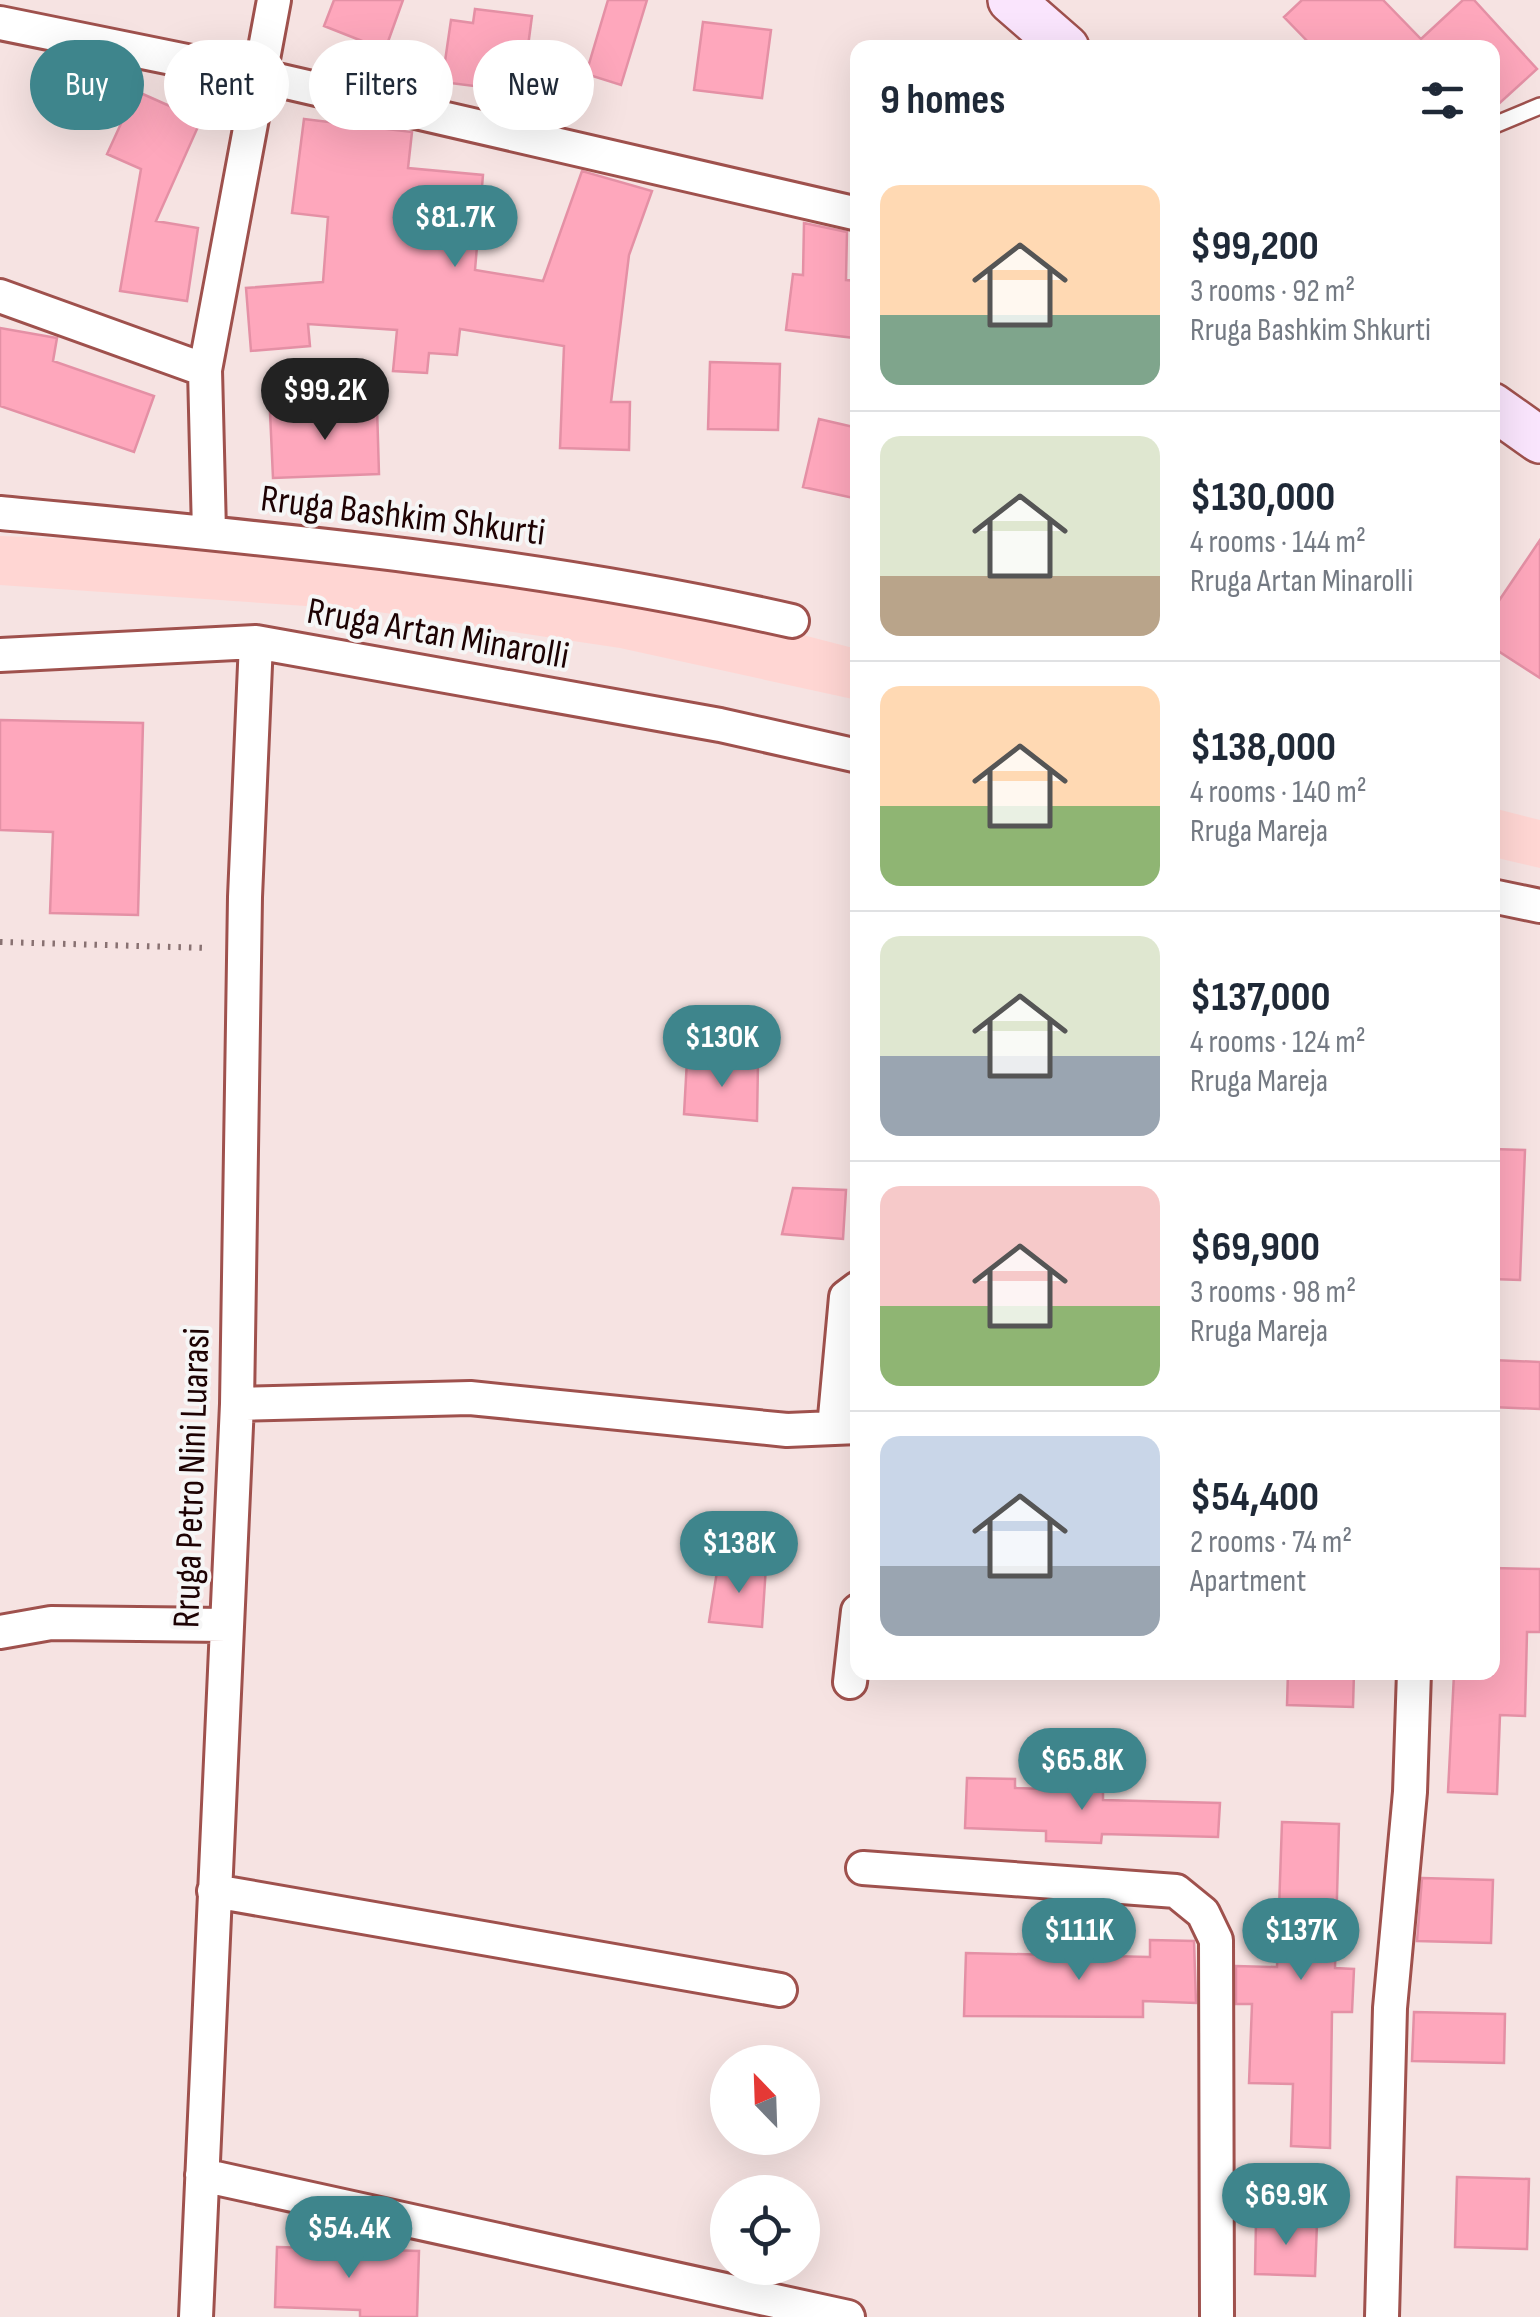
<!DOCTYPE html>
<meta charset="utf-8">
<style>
body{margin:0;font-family:"Sofia Sans Condensed",sans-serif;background:#f6f6f7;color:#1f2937;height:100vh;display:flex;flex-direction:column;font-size:38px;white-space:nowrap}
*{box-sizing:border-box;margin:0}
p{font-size:32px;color:#747a83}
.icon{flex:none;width:55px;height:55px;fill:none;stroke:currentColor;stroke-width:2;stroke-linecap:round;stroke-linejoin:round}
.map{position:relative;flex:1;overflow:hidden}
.sheet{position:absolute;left:850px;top:40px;width:650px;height:1640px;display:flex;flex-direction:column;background:#fff;border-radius:20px;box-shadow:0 10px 40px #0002}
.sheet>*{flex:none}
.top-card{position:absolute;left:30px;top:40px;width:670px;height:90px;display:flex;gap:20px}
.needle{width:65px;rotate:337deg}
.buttons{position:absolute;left:710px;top:2045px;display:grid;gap:20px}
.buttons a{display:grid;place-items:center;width:110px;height:110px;border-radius:50%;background:#fff;box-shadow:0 10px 40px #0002;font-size:50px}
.price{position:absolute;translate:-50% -85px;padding:0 22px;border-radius:35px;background:#3e858c;color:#fff;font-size:32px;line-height:65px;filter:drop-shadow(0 2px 5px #0008)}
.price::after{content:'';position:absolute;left:50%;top:60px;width:30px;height:22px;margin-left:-15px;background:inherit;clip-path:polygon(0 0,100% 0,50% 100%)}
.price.current{background:#222;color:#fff}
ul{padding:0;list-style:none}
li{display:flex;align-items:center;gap:30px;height:250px;padding:0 30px}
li+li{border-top:2px solid #e0e1e3}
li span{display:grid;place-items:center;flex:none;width:280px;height:200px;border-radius:20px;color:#555}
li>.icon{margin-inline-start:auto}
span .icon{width:120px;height:120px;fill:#fffc;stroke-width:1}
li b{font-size:42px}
h2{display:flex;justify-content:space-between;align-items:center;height:120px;padding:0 30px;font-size:42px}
.pill{padding:0 35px;border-radius:45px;background:#fff;box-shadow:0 10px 40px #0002;font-size:35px;line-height:90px}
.pill.current{background:#3e858c;color:#fff}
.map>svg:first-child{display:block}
</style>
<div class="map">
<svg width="1540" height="2317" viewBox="0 0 1540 2317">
<rect width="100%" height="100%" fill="#f6e3e2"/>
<path fill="#ffd6d3" d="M0,536L204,544L393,564L799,634L857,649V700L620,648L365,610L0,585Z
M1493,808L1540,820V868L1493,857Z"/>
<path fill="#fea7bc" stroke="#e490a5" stroke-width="2.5" d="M334,0H403L385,50L324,26Z
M608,0H647L621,85L586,74Z
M1302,0H1383L1421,39L1463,0H1474L1537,69L1492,110V48H1314L1284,17Z
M475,9L532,16L522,92L442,82L451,20L473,23Z
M703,22L771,30L762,98L694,90Z
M136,91L201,120L156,221L198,228L187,301L120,291L141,169L107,154Z
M304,119L412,132L408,168L483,175L475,270L543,281L582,171L652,191L629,255L611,402H630L629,450L560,448L564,346L460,329L457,355L429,353L427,373L393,371L397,330L308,324L310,346L251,351L246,288L323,282L328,217L292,213Z
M804,223L847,232L846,280L858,281L855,338L786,330L793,274L803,275Z
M0,328L57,338L53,361L154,396L134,452L0,406Z
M710,362L780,364L778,430L708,429Z
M377,407L379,474L273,478L270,412Z
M819,419L858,428V499L803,487Z
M1540,540V678L1492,647V611Z
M0,720L143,723L138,915L50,913L53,832L0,830Z
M687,1060L758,1063L757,1121L684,1114Z
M1492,1149L1525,1150L1520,1280L1492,1279Z
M793,1188L846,1190L843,1239L782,1234Z
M1492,1360L1540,1362V1409L1492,1407Z
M718,1565L766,1566L762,1627L709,1622Z
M1492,1568L1540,1569V1632H1527L1525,1716L1500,1715L1497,1794L1448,1792L1454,1674L1492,1675Z
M1288,1672H1354L1353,1707L1287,1705Z
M967,1778L1015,1779V1788L1103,1791V1800L1220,1803L1218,1837L1102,1834L1101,1843L1046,1841V1831L965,1828Z
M1282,1822L1339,1824L1335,1968L1354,1969L1352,2012H1332L1330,2148L1291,2146L1293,2084L1249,2083L1252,2004H1236V1966L1277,1967Z
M1422,1878L1493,1880L1491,1943L1417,1941Z
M1150,1940L1194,1941L1196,2003L1143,2001V2017L964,2016L966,1953L1150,1957Z
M1414,2012L1505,2014L1504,2063L1412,2061Z
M1457,2177L1529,2179L1527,2249L1455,2247Z
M1256,2221L1317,2223L1315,2276L1255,2274Z
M277,2247L419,2251L417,2317H360V2310L275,2307Z"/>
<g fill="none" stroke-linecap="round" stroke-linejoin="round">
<g stroke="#9f514d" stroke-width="20">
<path id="lane" d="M1492,126L1540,106"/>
</g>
<g stroke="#9f514d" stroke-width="38">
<path id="street" d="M0,23L260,76L858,214
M0,296L205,370
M0,513C265,538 532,562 792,621
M209,532L205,370L274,0
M0,655L256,642L720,725L858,756
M1492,896L1540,906
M237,1404L470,1398L787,1430L858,1427
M834,1428L846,1297L858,1288
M0,1632L51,1623L226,1625
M850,1682L858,1611
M863,1868L1176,1891L1203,1913L1216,1940L1217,2317
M214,1891L780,1990
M202,2175L848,2317
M196,2317L237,1404L245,897L256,642
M1382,2317L1390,2008L1410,1792L1414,1672"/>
</g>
<g stroke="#9f514d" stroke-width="50">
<path id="secondary" d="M1011,0L1066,48
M1492,406L1540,440"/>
</g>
<path stroke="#887171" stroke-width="6" stroke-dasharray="2.5 8" stroke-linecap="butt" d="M0,942L209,948"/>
<use href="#lane" stroke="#fff" stroke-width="15"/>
<use href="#street" stroke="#fff" stroke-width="32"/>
<use href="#secondary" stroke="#fae5fd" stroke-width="45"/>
</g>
<g text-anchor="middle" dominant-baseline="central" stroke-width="8" stroke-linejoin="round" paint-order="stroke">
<g font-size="38" fill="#1d0203" stroke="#f6f6f6">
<text transform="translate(403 516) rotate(7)">Rruga Bashkim Shkurti</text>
<text transform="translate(438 634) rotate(10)">Rruga Artan Minarolli</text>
<text transform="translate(192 1478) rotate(-88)">Rruga Petro Nini Luarasi</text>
</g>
</g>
</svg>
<div class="buttons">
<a><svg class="needle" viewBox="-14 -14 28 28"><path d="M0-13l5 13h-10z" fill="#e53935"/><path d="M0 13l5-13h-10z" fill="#747a83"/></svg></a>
<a><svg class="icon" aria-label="locate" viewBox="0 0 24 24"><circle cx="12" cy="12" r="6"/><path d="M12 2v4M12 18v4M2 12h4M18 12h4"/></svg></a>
</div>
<b class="price" style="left:455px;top:270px">$81.7K</b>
<b class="price current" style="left:325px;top:443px">$99.2K</b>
<b class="price" style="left:722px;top:1090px">$130K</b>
<b class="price" style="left:739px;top:1596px">$138K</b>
<b class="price" style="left:1082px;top:1813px">$65.8K</b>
<b class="price" style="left:1079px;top:1983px">$111K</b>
<b class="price" style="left:1301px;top:1983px">$137K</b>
<b class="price" style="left:1286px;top:2248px">$69.9K</b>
<b class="price" style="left:349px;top:2281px">$54.4K</b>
<div class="top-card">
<a class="pill current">Buy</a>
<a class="pill">Rent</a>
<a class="pill">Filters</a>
<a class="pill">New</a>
</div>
<section class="sheet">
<h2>9 homes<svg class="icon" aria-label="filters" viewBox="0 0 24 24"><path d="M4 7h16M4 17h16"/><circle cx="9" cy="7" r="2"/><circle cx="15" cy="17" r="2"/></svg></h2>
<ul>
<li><span style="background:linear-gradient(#ffd9b3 65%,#7fa58c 0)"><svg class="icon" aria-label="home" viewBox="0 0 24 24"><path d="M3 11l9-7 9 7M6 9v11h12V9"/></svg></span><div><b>$99,200</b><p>3 rooms · 92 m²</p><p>Rruga Bashkim Shkurti</p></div></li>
<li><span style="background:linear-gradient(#dfe7d0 70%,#b9a48a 0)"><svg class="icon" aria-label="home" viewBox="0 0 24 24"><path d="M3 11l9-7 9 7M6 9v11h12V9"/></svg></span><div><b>$130,000</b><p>4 rooms · 144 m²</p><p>Rruga Artan Minarolli</p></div></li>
<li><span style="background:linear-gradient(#ffd9b3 60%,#8fb573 0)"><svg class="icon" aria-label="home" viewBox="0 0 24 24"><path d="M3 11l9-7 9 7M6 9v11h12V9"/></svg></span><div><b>$138,000</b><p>4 rooms · 140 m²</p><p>Rruga Mareja</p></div></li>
<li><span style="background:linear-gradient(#dfe7d0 60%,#9aa5b1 0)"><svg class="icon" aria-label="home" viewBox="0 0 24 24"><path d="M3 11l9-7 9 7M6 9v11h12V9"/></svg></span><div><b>$137,000</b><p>4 rooms · 124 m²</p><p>Rruga Mareja</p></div></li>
<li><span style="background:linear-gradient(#f6c9c9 60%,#8fb573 0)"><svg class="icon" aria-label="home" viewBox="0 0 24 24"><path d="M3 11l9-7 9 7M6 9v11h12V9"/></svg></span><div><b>$69,900</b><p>3 rooms · 98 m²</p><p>Rruga Mareja</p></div></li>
<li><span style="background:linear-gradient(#c9d6e8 65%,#9aa5b1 0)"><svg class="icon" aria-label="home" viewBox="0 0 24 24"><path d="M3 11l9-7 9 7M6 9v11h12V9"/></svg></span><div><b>$54,400</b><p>2 rooms · 74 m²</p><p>Apartment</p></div></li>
</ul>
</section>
</div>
